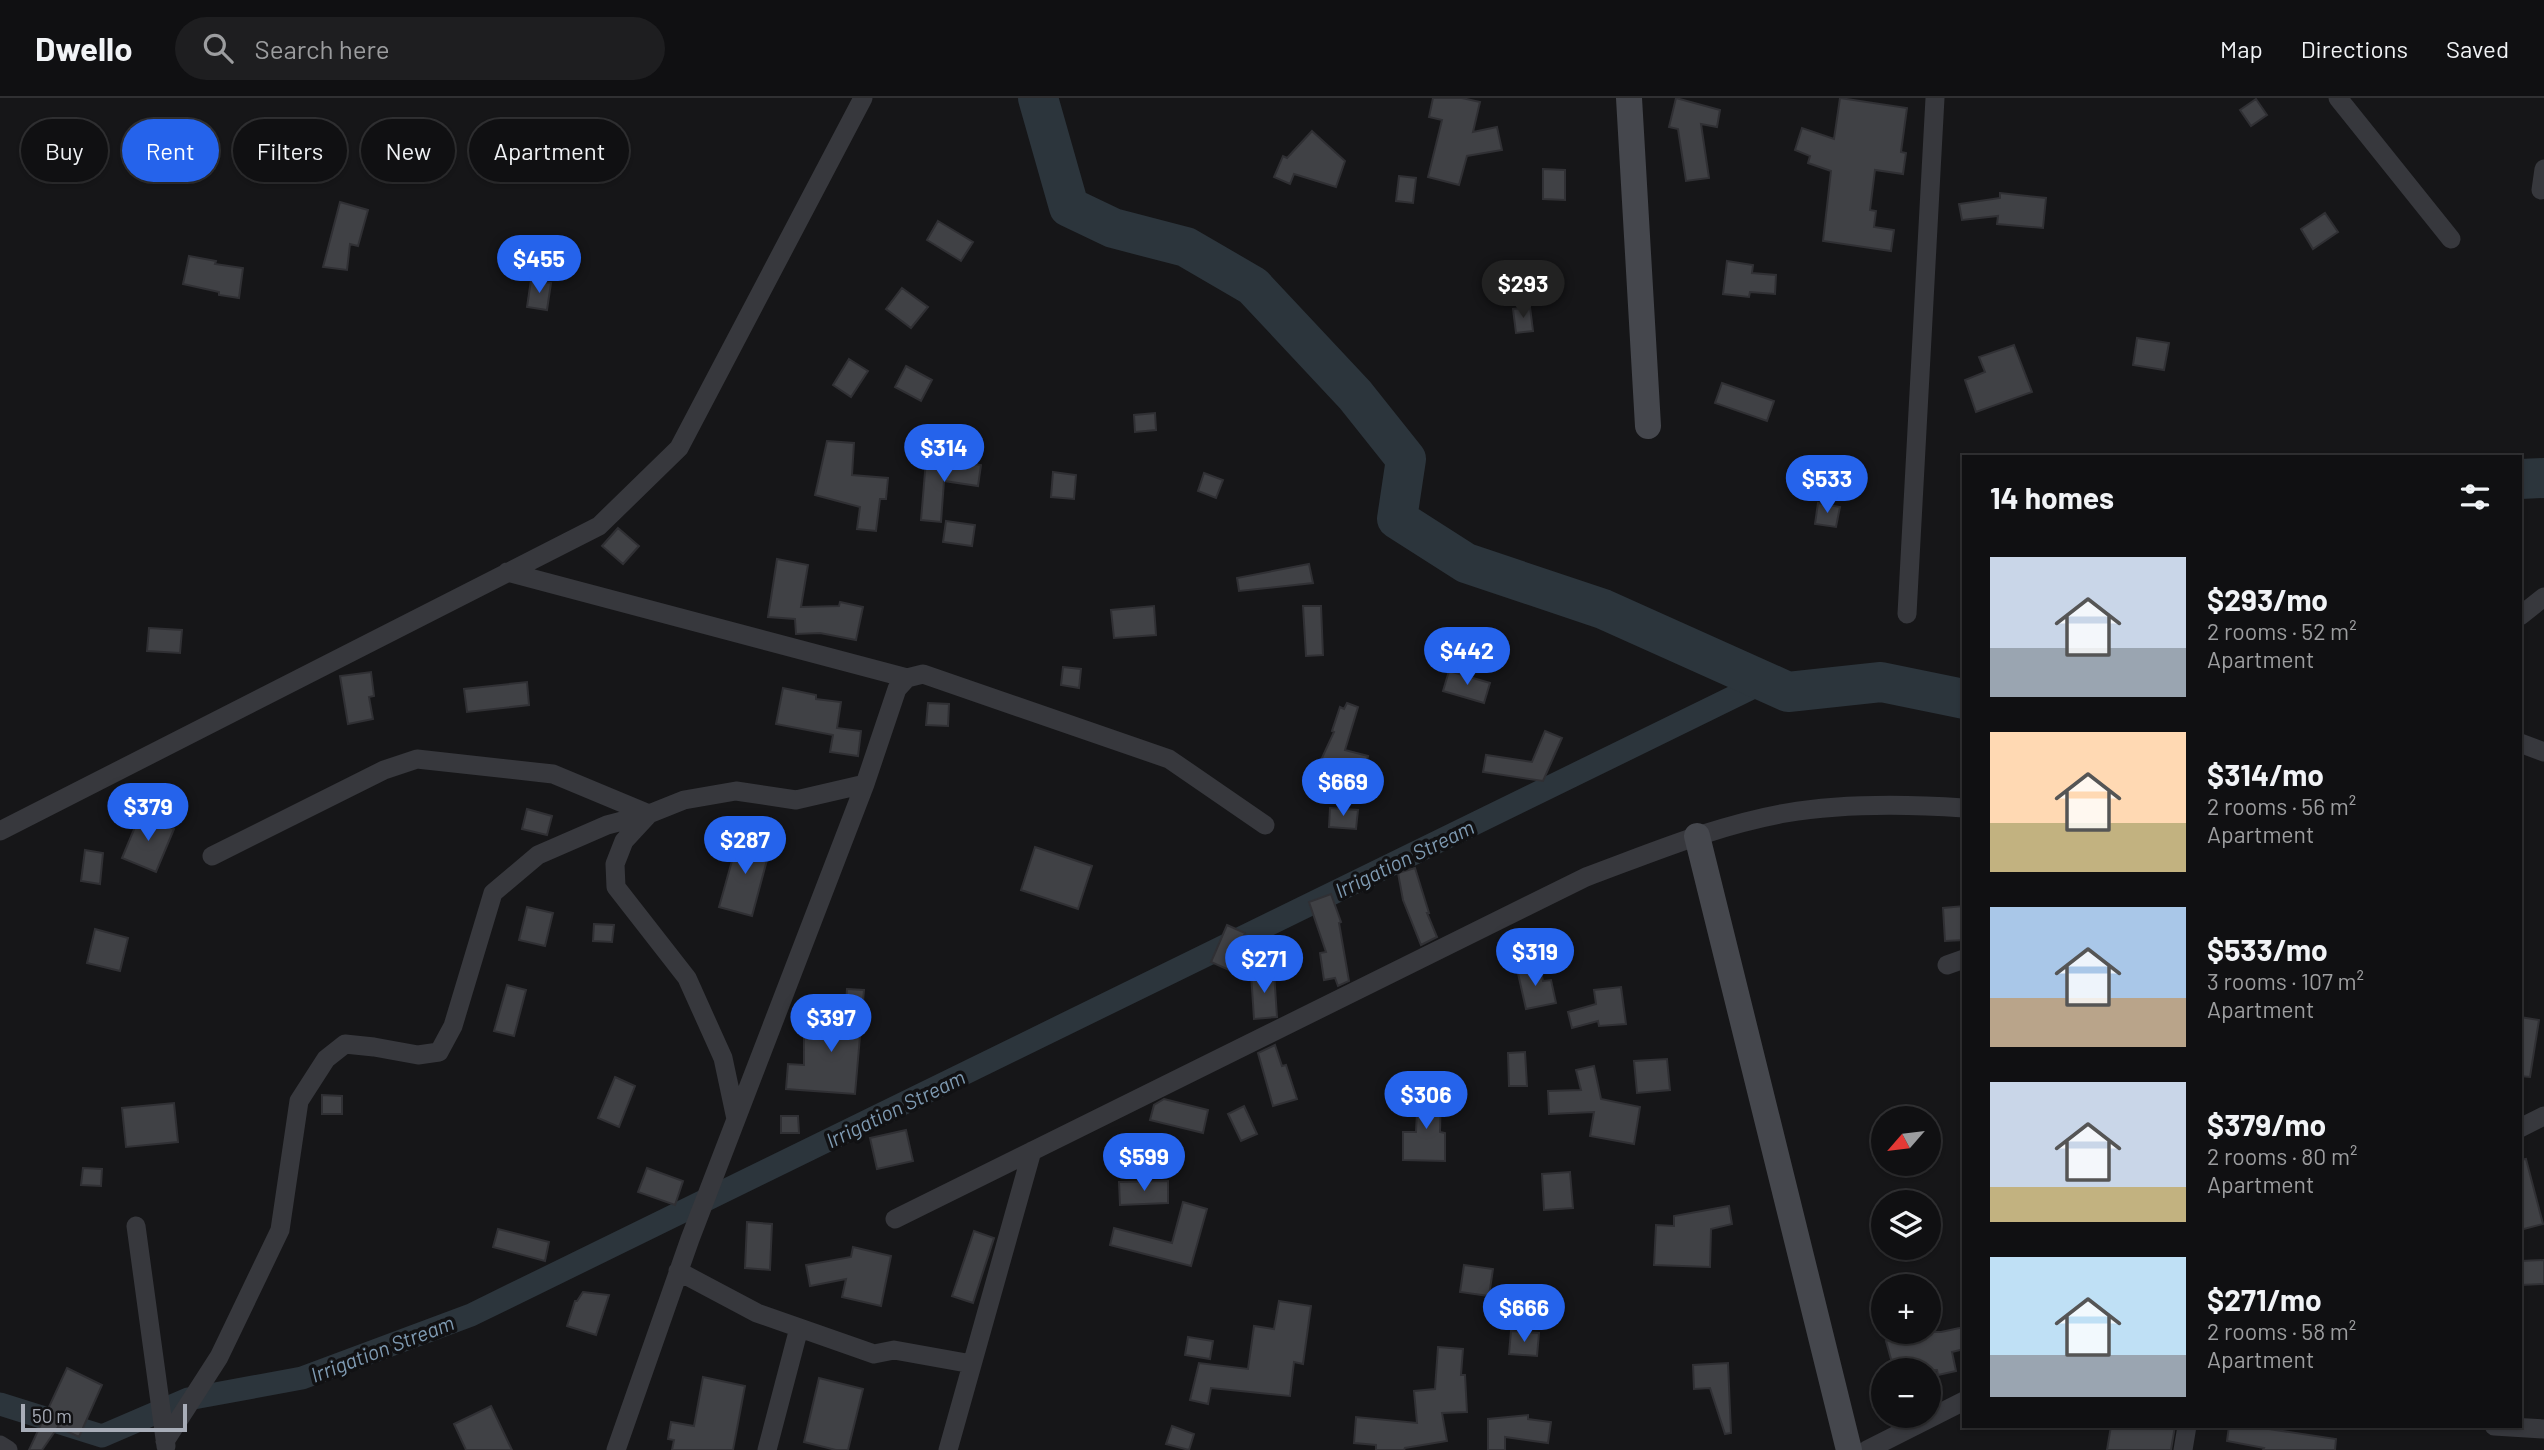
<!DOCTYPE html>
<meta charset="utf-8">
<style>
body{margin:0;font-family:Barlow,sans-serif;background:#1e1e20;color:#f1f3f6;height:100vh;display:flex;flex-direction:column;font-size:26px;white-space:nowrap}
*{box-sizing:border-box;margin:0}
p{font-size:23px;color:#9c9d9f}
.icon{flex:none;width:38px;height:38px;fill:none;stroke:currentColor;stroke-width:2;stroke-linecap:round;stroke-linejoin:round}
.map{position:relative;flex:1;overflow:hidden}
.sheet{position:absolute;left:1962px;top:357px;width:560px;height:973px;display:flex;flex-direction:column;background:#101012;border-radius:0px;box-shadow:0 2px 5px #0004,0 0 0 2px #303032}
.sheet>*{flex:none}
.hud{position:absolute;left:21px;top:21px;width:665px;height:63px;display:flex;gap:14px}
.needle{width:46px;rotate:242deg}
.controls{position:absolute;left:1871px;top:1008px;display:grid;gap:14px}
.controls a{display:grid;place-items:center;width:70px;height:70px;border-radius:50%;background:#101012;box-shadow:0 2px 5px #0004,0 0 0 2px #303032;font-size:35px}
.scale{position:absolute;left:21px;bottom:18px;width:166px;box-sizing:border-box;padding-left:7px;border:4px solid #a8adb8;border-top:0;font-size:19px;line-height:24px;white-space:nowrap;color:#a8adb8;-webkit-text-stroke:5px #111113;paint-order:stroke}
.price{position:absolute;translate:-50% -60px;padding:0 16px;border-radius:24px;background:#2563eb;color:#fff;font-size:23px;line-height:46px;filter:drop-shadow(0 2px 4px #0008)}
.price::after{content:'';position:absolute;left:50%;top:42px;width:21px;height:16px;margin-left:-10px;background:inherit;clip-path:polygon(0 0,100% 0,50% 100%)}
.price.selected{background:#222;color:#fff}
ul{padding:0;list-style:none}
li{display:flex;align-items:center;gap:21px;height:175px;padding:0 28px}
li span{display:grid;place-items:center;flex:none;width:196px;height:140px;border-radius:0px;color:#555}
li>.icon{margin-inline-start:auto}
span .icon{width:84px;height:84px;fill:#fffc;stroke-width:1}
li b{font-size:30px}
h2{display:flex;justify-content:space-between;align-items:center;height:84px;padding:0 28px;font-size:30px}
.tag{padding:0 24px;border-radius:32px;background:#101012;box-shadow:0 2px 5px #0004,0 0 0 2px #303032;font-size:24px;line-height:63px}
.tag.selected{background:#2563eb;color:#fff}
header{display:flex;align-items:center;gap:42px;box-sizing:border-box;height:98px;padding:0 35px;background:#101012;border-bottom:2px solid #303032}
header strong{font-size:33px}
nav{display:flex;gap:38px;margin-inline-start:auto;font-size:24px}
.search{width:490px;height:63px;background:#1e1e20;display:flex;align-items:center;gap:18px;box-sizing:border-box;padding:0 24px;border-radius:38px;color:#9c9d9f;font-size:26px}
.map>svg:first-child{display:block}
</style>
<header>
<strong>Dwello</strong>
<div class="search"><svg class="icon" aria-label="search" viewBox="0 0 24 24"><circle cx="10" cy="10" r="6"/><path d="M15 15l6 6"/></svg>Search here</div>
<nav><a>Map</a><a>Directions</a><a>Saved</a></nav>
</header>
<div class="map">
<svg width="2544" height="1352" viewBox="0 0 2544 1352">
<rect width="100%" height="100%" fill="#161618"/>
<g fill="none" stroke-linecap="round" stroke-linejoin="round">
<path stroke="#2c353c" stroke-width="23" d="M0,1306L102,1338L188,1301L302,1280L471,1217L1764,584"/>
<path stroke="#2c353c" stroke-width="40" d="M1038,0L1069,109L1113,130L1186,149L1253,188L1355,297L1406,361L1397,421L1466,465L1603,511L1788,594L1881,584L1964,601
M2520,381L2544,380"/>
</g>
<path fill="#404145" stroke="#303034" stroke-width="2" d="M1433,0H1462L1480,4L1473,34L1497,29L1502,52L1467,58L1459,87L1428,79L1442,22L1429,19Z
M1676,0L1720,12L1717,29L1701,26L1709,80L1686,83L1678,31L1669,29Z
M1840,0L1907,10L1901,54L1906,55L1903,76L1875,72L1870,112L1876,113L1874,129L1894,132L1891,153L1823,143L1831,73L1808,65L1810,58L1795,52L1802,30L1834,41Z
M2256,1L2267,17L2251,28L2240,12Z
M1312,33L1345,63L1336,89L1294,76L1290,86L1274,79L1283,58L1287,60Z
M1543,71L1565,72V102L1543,101Z
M1399,78L1416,80L1413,105L1396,103Z
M2000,95L2046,100L2043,130L1997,126L1998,118L1962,122L1959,106L2000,100Z
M340,104L368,112L358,148L350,146L347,172L323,169Z
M2325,115L2338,134L2313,151L2301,131Z
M938,123L973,144L961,163L927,142Z
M189,158L216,163L215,166L243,170L239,200L219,197V194L183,186Z
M1727,163L1753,167L1752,175L1776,177L1775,196L1750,194L1749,199L1723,196Z
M531,182L551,185L547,212L527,209Z
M902,190L928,209L911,230L886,211Z
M1530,209L1533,233L1516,235L1513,211Z
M2137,240L2169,245L2164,272L2133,267Z
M2014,247L2032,294L1976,314L1965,282L1985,274L1979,259Z
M849,261L868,273L851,299L833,287Z
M906,268L932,282L921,303L895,289Z
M1722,285L1774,303L1767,323L1715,305Z
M1155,315L1156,332L1135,334L1134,317Z
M827,343L854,345L852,377L888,380L886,401H880L876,433L857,431L860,409L815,397Z
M926,362L951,365L952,363L981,367L978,388L944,383L941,424L921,422Z
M1053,374L1076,377L1074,401L1051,399Z
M1204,375L1223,382L1216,400L1198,393Z
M1818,405L1840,409L1836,429L1815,426Z
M946,423L975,427L972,448L943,444Z
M618,430L639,448L623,466L602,448Z
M777,461L808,467L801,509L839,508L840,504L863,509L856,542L820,535L796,536L795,521L768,519Z
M1309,466L1313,485L1239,493L1237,480Z
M1154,508L1156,537L1114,540L1111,512Z
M1303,508H1321L1323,557L1306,558Z
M149,530L182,532L180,555L147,553Z
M1063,569L1081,571L1079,590L1061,587Z
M1449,573L1490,585L1484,605L1443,593Z
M371,574L374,598L369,599L373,621L348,626L340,578Z
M527,584L529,607L467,614L464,591Z
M783,590L816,597V601L841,604L837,630L861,633L858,658L830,654L833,637L776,626Z
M928,605L949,606L948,628L926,627Z
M1347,605L1358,609L1345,652L1368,658L1364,676L1345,673L1321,662L1334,634L1332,633L1340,609L1344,611Z
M1545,633L1562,640L1543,683L1483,674L1486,657L1532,664Z
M1330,710L1358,712L1356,731L1329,729Z
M527,711L552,718L547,737L522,731Z
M140,717L174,731L156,774L122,760Z
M739,738L771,747L752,818L719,809Z
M1035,749L1092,768L1078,811L1021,792Z
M85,752L103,755L100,786L81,783Z
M1415,770L1429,815H1427L1437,839L1421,847L1403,802L1398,775Z
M1331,796L1341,824L1339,825L1349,883L1338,888L1335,880L1324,882L1320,855L1326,854L1309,804Z
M1964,808V842L1945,843L1943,810Z
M527,809L553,815L545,848L519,842Z
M594,826L614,827L612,844L593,843Z
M1227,827L1245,835L1229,872L1211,864Z
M95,831L128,840L120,873L87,865Z
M1539,866L1543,883L1551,882L1556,905L1526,911L1517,871Z
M1274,874L1277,919L1254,921L1251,875Z
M507,887L526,892L514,938L494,933Z
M1621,889L1626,926L1599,928L1598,923L1572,930L1568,914L1596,906L1594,892Z
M847,891L864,892L855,996L786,991L788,966L804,967V931L844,932Z
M2520,919L2539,922L2530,979L2520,978Z
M1275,947L1282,968L1286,967L1297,1001L1273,1008L1258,955Z
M1525,954L1527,988H1509L1508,955Z
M1667,961L1670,992L1637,995L1634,963Z
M1594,968L1601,1001L1640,1009L1634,1046L1590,1038L1594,1014L1549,1016L1548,993L1581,992L1576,972Z
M615,979L635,988L619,1029L598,1020Z
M1418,993L1441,994L1440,1034L1445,1035V1063L1403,1062V1034H1416Z
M322,997L342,998V1016H322Z
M1164,1001L1208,1012L1203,1035L1150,1022L1154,1007Z
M174,1005L178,1044L126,1049L122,1010Z
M1244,1008L1257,1036L1241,1043L1228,1016Z
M781,1018H798L799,1035H781Z
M906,1032L913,1063L877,1071L870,1040Z
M2526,1061L2543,1126L2520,1132V1062Z
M83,1070L102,1071L101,1088L81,1087Z
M647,1070L683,1083L675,1107L638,1094Z
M1570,1074L1573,1110L1544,1112L1542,1076Z
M1168,1083V1105L1120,1107L1119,1084Z
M1183,1104L1207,1111L1191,1168L1110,1147L1114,1130L1172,1145Z
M1729,1108L1732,1126L1711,1131L1710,1169L1654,1167L1656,1127L1674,1128V1118Z
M747,1124L772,1126L770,1172L745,1170Z
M498,1131L549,1144L545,1163L493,1149Z
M974,1133L994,1140L973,1205L952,1198Z
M853,1149L891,1158L881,1208L842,1199L846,1181L810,1188L806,1167L851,1159Z
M2544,1162V1186L2521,1187L2520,1163Z
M1464,1167L1493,1171L1489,1198L1460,1194Z
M583,1194L609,1197L596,1237L567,1228L575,1203H577Z
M1279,1203L1311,1208L1303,1266L1294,1264L1290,1298L1211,1290L1208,1306L1190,1302L1199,1265L1248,1271L1254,1228L1274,1231Z
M1964,1229V1251L1952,1254L1956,1273L1938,1277L1937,1272H1894L1886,1243L1924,1234H1941Z
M1511,1233L1539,1235L1537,1258L1509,1256Z
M1188,1239L1213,1243L1210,1261L1185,1257Z
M1438,1249L1463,1251L1461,1277H1465L1467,1314L1442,1315L1447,1343L1405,1350L1404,1352H1376V1347L1354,1345L1356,1319L1417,1325L1414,1293L1435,1291Z
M1728,1265L1731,1335L1725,1336L1710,1290L1694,1291L1693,1267Z
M67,1270L102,1287L79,1339L58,1329L42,1352H29Z
M703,1279L745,1288L733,1352H672L674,1342L668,1341L671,1324L694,1328Z
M819,1280L863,1291L848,1352H836L804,1344Z
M491,1308L512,1352H466L454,1326Z
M1528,1317V1321L1551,1324L1548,1345L1505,1339V1352H1488V1321Z
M1172,1328L1194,1336L1189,1352L1166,1346Z
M2111,1328H2175L2171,1352H2107Z
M2229,1328H2262V1330L2336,1341L2335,1352H2263L2264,1350L2227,1343Z"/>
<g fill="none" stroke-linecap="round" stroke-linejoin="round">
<path stroke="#37383d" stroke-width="19" d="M2338,0L2451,141
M2541,92L2544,71
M507,474L907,580
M1907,516L1935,0
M2520,518L2544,499
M2520,645L2544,654
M0,733L599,428L679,350L863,0
M1947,867L1964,861
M736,1021L723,960L687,880L616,789L615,766L624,743L649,716L684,702L736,693L796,702L865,686
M2520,1030L2544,1018
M895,1121L1586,779C1651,755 1717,727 1786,715C1845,705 1905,706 1964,710
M136,1128L166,1348
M678,1173L757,1215L874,1256L894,1252L972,1266
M2494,1328L2544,1331
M165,1343L219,1259L280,1132L299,1003L326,961L345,946L374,949L418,957L439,954L453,928L493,795L538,757L607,727L649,716L553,676L417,661L384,672L212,758
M0,1347L8,1352
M616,1352L690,1141L865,686L897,591L907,580L923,576L1169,661L1265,727
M767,1352L799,1230
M948,1352L1032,1053
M1867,1352L1964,1303
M2183,1352L2187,1328"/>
<path stroke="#45474d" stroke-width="26" d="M1629,0L1648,328
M1697,738L1849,1352"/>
</g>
<g text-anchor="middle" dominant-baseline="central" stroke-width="7" stroke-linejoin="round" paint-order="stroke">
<g font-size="21" font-style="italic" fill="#7f9bb3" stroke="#111113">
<text transform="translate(1404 760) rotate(-26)">Irrigation Stream</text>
<text transform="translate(895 1010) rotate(-26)">Irrigation Stream</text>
<text transform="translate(382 1250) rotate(-21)">Irrigation Stream</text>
</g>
</g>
</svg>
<div class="controls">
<a><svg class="needle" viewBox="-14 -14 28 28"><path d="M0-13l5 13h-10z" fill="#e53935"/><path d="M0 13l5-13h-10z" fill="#9c9d9f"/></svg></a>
<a><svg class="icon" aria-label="layers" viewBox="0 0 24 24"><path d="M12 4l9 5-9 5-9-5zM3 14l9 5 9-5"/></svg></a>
<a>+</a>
<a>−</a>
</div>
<div class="scale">50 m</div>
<b class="price" style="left:539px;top:197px">$455</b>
<b class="price selected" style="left:1523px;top:222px">$293</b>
<b class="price" style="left:944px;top:386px">$314</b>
<b class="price" style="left:1827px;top:417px">$533</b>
<b class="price" style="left:1467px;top:589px">$442</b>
<b class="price" style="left:1343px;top:720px">$669</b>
<b class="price" style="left:148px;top:745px">$379</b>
<b class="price" style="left:745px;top:778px">$287</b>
<b class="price" style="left:1535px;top:890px">$319</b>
<b class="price" style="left:1264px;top:897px">$271</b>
<b class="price" style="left:831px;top:956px">$397</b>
<b class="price" style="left:1426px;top:1033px">$306</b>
<b class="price" style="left:1144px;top:1095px">$599</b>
<b class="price" style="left:1524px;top:1246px">$666</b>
<div class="hud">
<a class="tag">Buy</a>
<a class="tag selected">Rent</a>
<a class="tag">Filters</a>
<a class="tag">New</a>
<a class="tag">Apartment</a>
</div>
<section class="sheet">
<h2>14 homes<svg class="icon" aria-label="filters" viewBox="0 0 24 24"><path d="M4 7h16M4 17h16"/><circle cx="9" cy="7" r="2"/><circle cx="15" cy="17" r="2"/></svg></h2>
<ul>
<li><span style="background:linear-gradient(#c9d6e8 65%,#9aa5b1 0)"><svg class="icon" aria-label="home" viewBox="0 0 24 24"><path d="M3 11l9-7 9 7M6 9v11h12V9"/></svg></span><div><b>$293/mo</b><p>2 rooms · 52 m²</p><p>Apartment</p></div></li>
<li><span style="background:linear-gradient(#ffd9b3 65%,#c2b280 0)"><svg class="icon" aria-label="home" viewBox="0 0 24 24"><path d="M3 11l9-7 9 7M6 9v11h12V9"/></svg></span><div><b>$314/mo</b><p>2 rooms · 56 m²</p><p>Apartment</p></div></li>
<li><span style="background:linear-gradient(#a9c7e8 65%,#b9a48a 0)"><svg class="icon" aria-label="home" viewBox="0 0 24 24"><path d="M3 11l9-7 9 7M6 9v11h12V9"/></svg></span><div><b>$533/mo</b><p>3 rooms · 107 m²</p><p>Apartment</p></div></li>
<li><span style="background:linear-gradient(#c9d6e8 75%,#c2b280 0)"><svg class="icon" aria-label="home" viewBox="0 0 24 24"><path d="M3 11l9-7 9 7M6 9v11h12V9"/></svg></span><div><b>$379/mo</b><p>2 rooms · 80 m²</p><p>Apartment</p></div></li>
<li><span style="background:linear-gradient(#bfe0f5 70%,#9aa5b1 0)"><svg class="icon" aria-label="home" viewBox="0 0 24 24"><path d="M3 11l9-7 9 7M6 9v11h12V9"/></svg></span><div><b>$271/mo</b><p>2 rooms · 58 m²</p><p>Apartment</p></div></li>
</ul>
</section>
</div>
